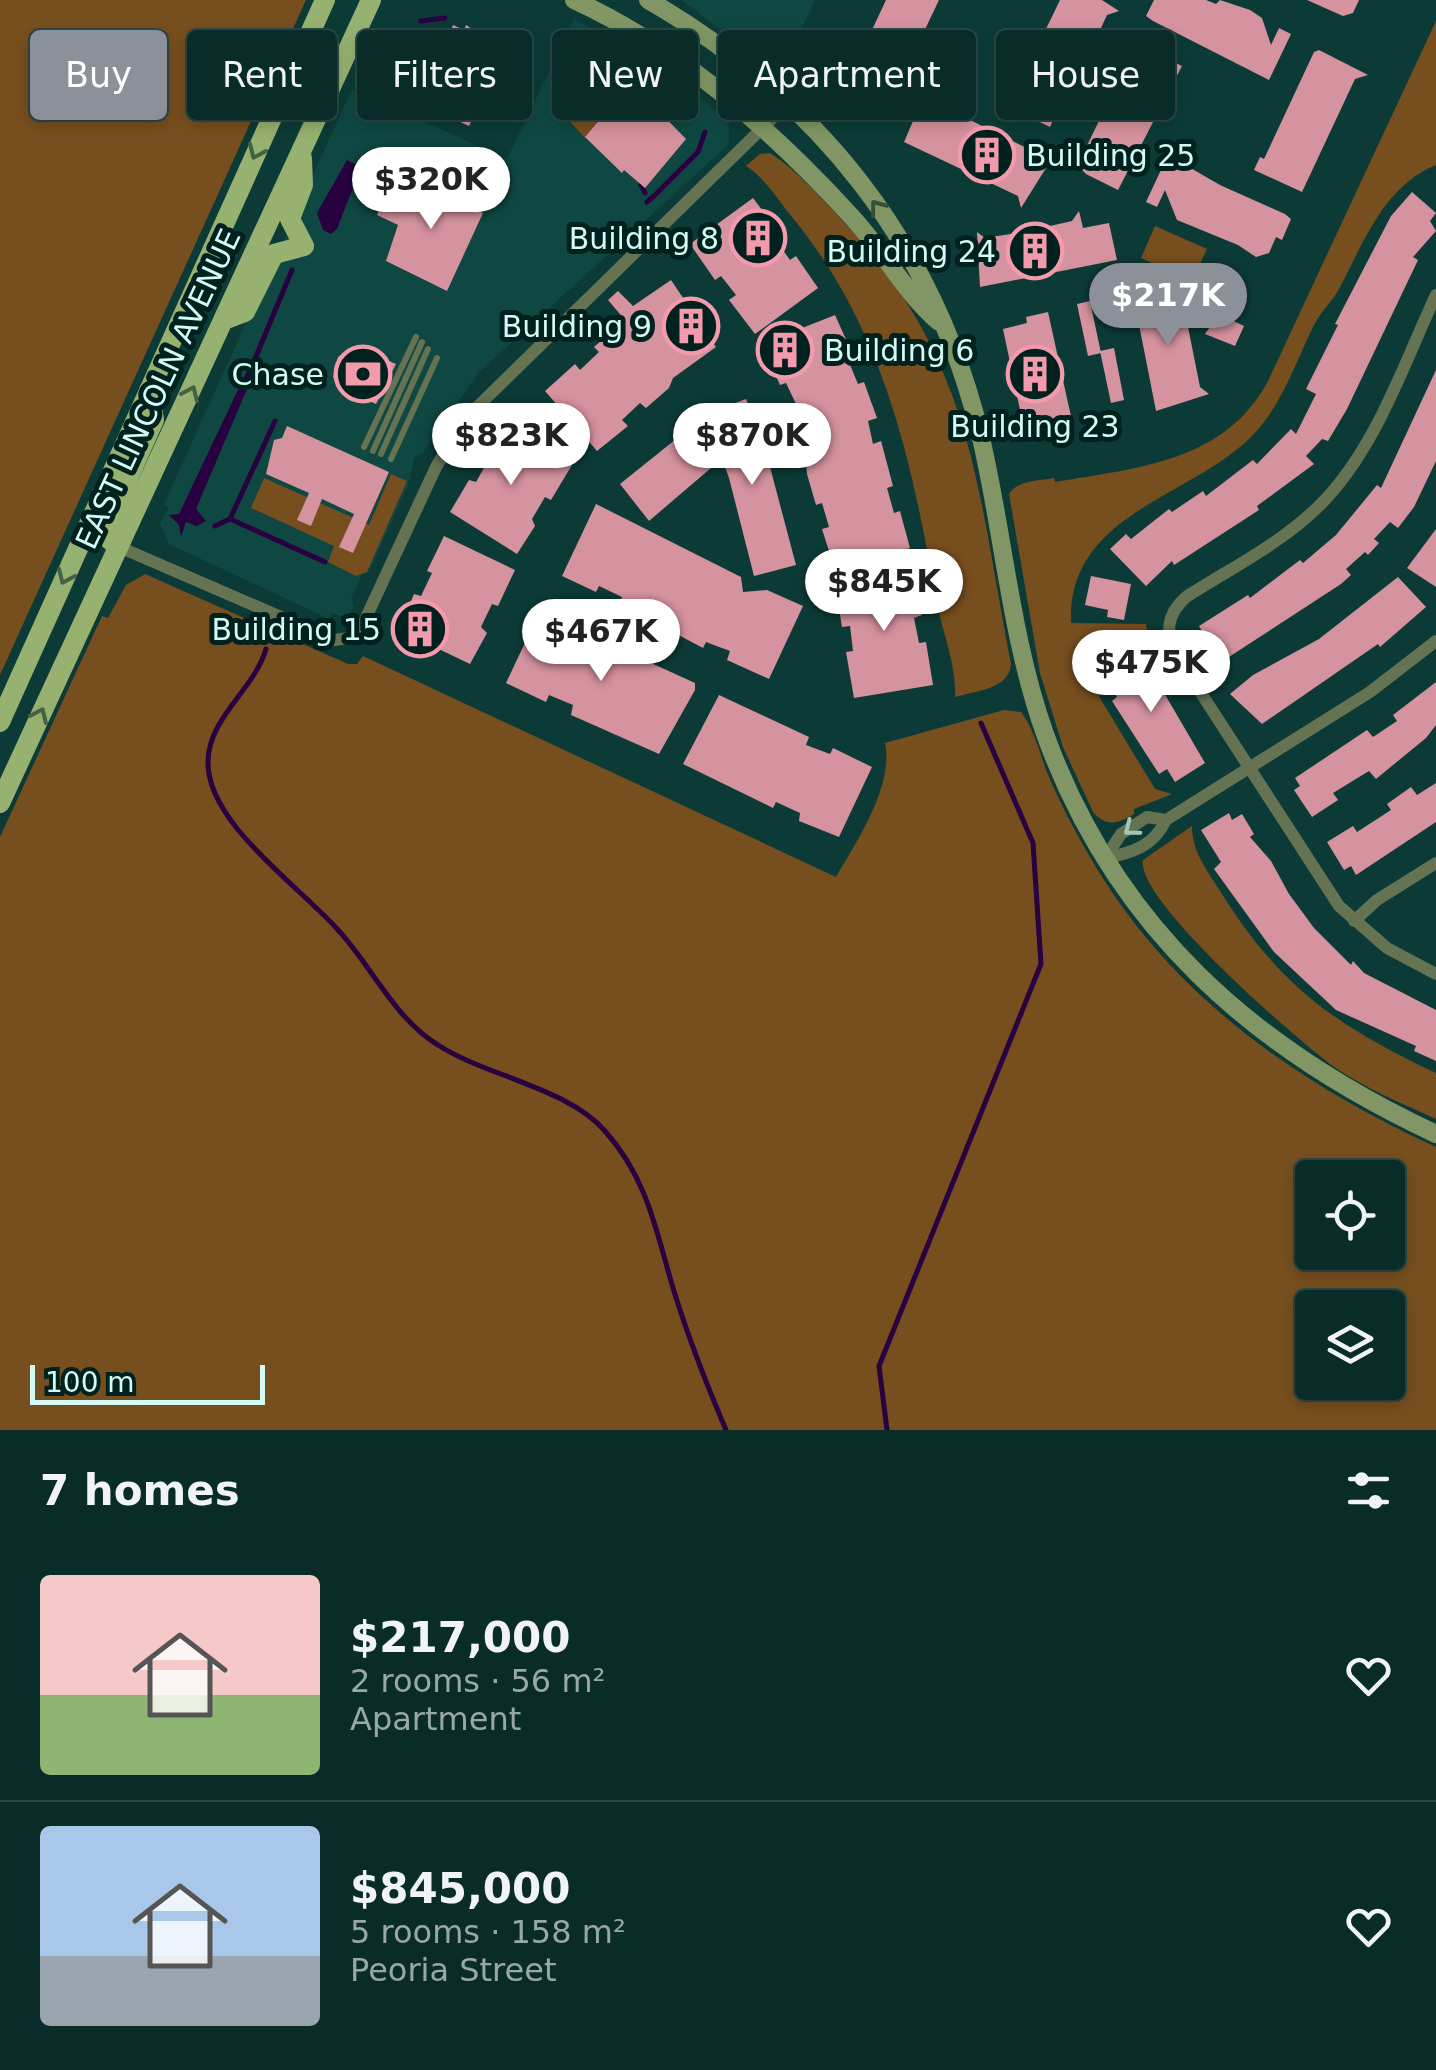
<!DOCTYPE html>
<meta charset="utf-8">
<style>
body{margin:0;font-family:"DejaVu Sans",sans-serif;background:#173835;color:#f1f3f6;height:100vh;display:flex;flex-direction:column;font-size:38px;white-space:nowrap}
*{box-sizing:border-box;margin:0}
p{font-size:32px;color:#99a7a8}
.icon{flex:none;width:55px;height:55px;fill:none;stroke:currentColor;stroke-width:2;stroke-linecap:round;stroke-linejoin:round}
.map{position:relative;height:1430px;overflow:hidden}
.sheet{display:flex;flex-direction:column;background:#092c29;flex:1}
.sheet>*{flex:none}
.hud{position:absolute;left:30px;top:30px;width:1378px;height:90px;display:flex;gap:20px}
.controls{position:absolute;left:1295px;top:1160px;display:grid;gap:20px}
.controls a{display:grid;place-items:center;width:110px;height:110px;border-radius:10px;background:#092c29;box-shadow:0 5px 15px #0003,0 0 0 2px #294846;font-size:50px}
.scale{position:absolute;left:30px;bottom:25px;width:235px;box-sizing:border-box;padding-left:10px;border:5px solid #d3fbf6;border-top:0;font-size:28px;line-height:35px;white-space:nowrap;color:#d3fbf6;-webkit-text-stroke:8px #00211e;paint-order:stroke}
.price{position:absolute;translate:-50% -85px;padding:0 22px;border-radius:35px;background:#fff;color:#222;font-size:32px;line-height:65px;filter:drop-shadow(0 2px 5px #0008)}
.price::after{content:'';position:absolute;left:50%;top:60px;width:30px;height:22px;margin-left:-15px;background:inherit;clip-path:polygon(0 0,100% 0,50% 100%)}
.price.on{background:#8c9099;color:#fff}
ul{padding:0;list-style:none}
li{display:flex;align-items:center;gap:30px;height:250px;padding:0 40px}
li+li{border-top:2px solid #294846}
li span{display:grid;place-items:center;flex:none;width:280px;height:200px;border-radius:10px;color:#555}
li>.icon{margin-inline-start:auto}
span .icon{width:120px;height:120px;fill:#fffc;stroke-width:1}
li b{font-size:42px}
h2{display:flex;justify-content:space-between;align-items:center;height:120px;padding:0 40px;font-size:42px}
.chip{padding:0 35px;border-radius:10px;background:#092c29;box-shadow:0 5px 15px #0003,0 0 0 2px #294846;font-size:35px;line-height:90px}
.chip.on{background:#8c9099;color:#fff}
.map>svg:first-child{display:block}
</style>
<div class="map">
<svg width="1436" height="1430" viewBox="0 0 1436 1430">
<rect width="100%" height="100%" fill="#0c3b37"/>
<path fill="#0f4742" d="M681,0H815L788,57L778,64L761,53L755,54Z
M574,19L636,52L696,94L729,123V144L478,373L422,454L415,456L408,485L369,572L362,575L351,598L354,606L346,618L332,613L329,619L169,544L160,523L169,508L164,504L352,89L507,159Z"/>
<path fill="#774e1e" fill-rule="evenodd" d="M0,0H306L0,675Z
M1436,21V165C1384,186 1364,242 1340,287C1333,301 1321,311 1314,325C1295,363 1282,406 1251,437C1188,499 1067,514 1071,623L1146,624L1148,636L1080,665L1155,789L1172,794L1134,809V814C1118,824 1106,827 1093,812L1063,747L1040,673L1009,494C1018,480 1039,481 1054,478L1055,482C1137,468 1225,462 1268,381Z
M580,60L630,84L585,138L550,100L560,73Z
M770,153C797,170 821,198 843,221C974,361 976,485 1011,664C1010,689 975,691 955,697C957,667 942,630 936,600C912,461 884,329 792,217C778,200 764,177 746,166L760,154Z
M1155,226L1207,249L1192,281L1141,258Z
M391,474L407,481L367,572L356,576L328,562L334,546L251,508L264,478L369,525Z
M145,574L348,664H357L363,656L836,877C857,841 894,786 885,743L1004,710L1021,712C1034,729 1040,754 1048,775C1060,803 1074,830 1090,857C1169,994 1295,1082 1436,1147V1430H0V837L102,616L108,618L126,585ZM1312,1178H1388V1252H1312ZM1312,1308H1388V1382H1312Z
M1192,826C1192,852 1207,870 1222,894C1281,988 1337,1026 1436,1073V1119C1401,1103 1364,1088 1333,1066C1297,1040 1135,899 1143,860Z"/>
<path fill="#280141" d="M347,160L361,167L337,229L331,234L323,230L317,213Z
M247,371L257,381L250,382L196,509L206,521L197,526L186,522L181,537L179,525L169,515L179,514Z"/>
<g fill="none" stroke-linecap="round" stroke-linejoin="round">
<path stroke="#280141" stroke-width="5" d="M421,21L445,18
M641,185L645,193
M657,193L698,152L705,132
M647,202L654,196
M247,378L292,270
M230,519L325,562
M215,526L230,519L275,421
M266,649C254,690 209,717 208,761C206,823 302,888 339,931C372,967 395,1019 438,1045C486,1076 568,1088 605,1131C647,1178 656,1230 673,1288C688,1337 706,1383 726,1430
M887,1430L879,1366L1041,964L1033,843L981,723"/>
</g>
<path fill="#d5929f" d="M886,0H939L882,120L842,94Z
M1060,0H1102L1119,11L1107,15L1067,102L1060,105L1050,127L1004,105L1009,93L1014,95Z
M1154,0H1206L1216,4L1220,0L1250,10L1262,18L1271,45L1279,28L1291,34L1269,80L1153,21L1146,16Z
M1307,0H1359L1353,13L1343,16Z
M453,25L464,30L466,25L497,45L471,95L481,100L469,126L415,101L426,76L431,78L435,70L444,68L441,58Z
M1136,44L1182,66L1118,190L1086,174L1073,160L1082,156Z
M1319,50L1368,75L1355,79L1302,192L1254,170L1260,157L1264,159L1314,52Z
M627,88L647,105L650,102L686,139L645,188L624,170L622,173L585,137Z
M920,105L941,115L944,109L952,111L1051,160L1021,208L1018,196L904,142Z
M1168,155L1220,185L1285,214L1291,219L1282,240L1276,237L1269,253L1256,257L1238,245L1177,220L1165,190L1157,207L1146,202Z
M425,174L449,182L446,189L483,213L447,291L386,261L398,225L377,215L384,200L405,210Z
M1412,192L1436,213L1430,221L1436,231L1413,257L1418,260L1347,409L1328,441L1322,439L1306,456L1314,464L1257,506L1259,510L1174,565L1172,561L1146,586L1110,549L1126,534L1131,539L1169,509L1172,512L1203,491L1206,496L1253,460L1257,464L1291,429L1296,434L1316,394L1306,389L1338,325L1335,324L1391,216Z
M753,198L781,235L775,239L790,260L796,256L818,288L755,334L729,300L736,295L721,276L715,280L690,244Z
M1079,211L1083,228L1109,223L1117,260L980,287L977,232L985,238L1028,231L1072,221Z
M671,280L716,347L673,378L669,388L646,408L640,403L622,420L628,426L597,451L545,391L575,364L580,370L599,352L594,347L625,320L608,300L618,291L633,306Z
M1166,289L1181,292L1200,387L1209,394L1156,411L1133,294Z
M1090,301L1101,353L1088,356L1077,304Z
M1048,312L1074,430L1051,434L1050,427L1016,435L1023,424L1003,329L1027,323L1026,317Z
M1219,314L1244,326L1235,346L1205,334Z
M835,315L853,355L848,360L858,384L864,382L877,418L868,421L873,444L881,441L893,486L887,488L894,513L900,511L910,548L835,570L822,529L829,527L822,503L816,505L807,474L806,462L811,461L788,409L797,406L786,383L780,385L762,344Z
M354,346L396,364L376,404L336,386L338,380L333,378L338,357Z
M1114,348L1124,400L1111,403L1100,351Z
M1436,370V461L1414,507L1398,528L1390,522L1374,539L1379,543L1368,555L1365,552L1346,569L1351,575L1341,584L1215,666L1198,639L1204,635L1199,626L1248,595L1250,598L1300,560L1303,563L1336,535L1377,485L1381,488Z
M746,399L770,467L796,565L754,576L729,478L706,414Z
M505,423L572,465L551,500L545,497L532,519L535,526L517,554L450,512L469,480L476,482L489,459L484,456Z
M287,426L389,472L353,553L339,547L354,514L322,499L311,526L297,520L309,493L266,474L274,440L282,438Z
M681,435L711,468L649,521L620,484Z
M596,504L741,577L743,592L767,590L803,606L769,679L727,660L730,651L706,642L703,648L620,604L622,597L599,586L596,592L562,576Z
M1436,529V587L1407,568Z
M444,536L515,570L498,606L492,604L481,627L487,633L470,664L399,630L414,594L421,596L432,573L427,571Z
M914,571L922,615L914,618L919,643L926,642L933,685L854,698L846,652L853,651L850,626L842,627L835,584Z
M1091,576L1131,584L1124,620L1107,617L1108,610L1085,605Z
M1398,577L1426,607L1380,647L1378,644L1262,724L1230,694L1253,675L1319,639Z
M540,611L582,631L579,638L603,647L605,642L695,683V690L659,754L571,715L573,705L549,695L546,702L506,683Z
M1125,649L1129,656L1139,650L1205,763L1175,782L1167,769L1159,774L1112,701L1117,697L1098,666Z
M1436,682V725L1426,738L1376,779L1369,771L1333,793L1338,800L1312,817L1294,790L1300,786L1295,778L1367,730L1373,737L1397,721L1393,715Z
M719,695L809,737L806,745L830,754L833,748L872,767L839,837L799,821L800,813L776,802L773,808L683,764Z
M1436,783V822L1356,875L1351,866L1344,870L1327,842L1353,826L1357,832L1391,810L1387,804L1411,787L1417,795Z
M1229,813L1232,820L1242,814L1254,834L1250,837L1271,861L1289,894L1314,928L1351,965L1353,961L1364,973L1436,1010V1061L1414,1051L1416,1046L1336,1010L1274,952L1214,869L1221,862L1201,830Z"/>
<g fill="none" stroke-linecap="round" stroke-linejoin="round">
<path stroke="#657353" stroke-width="6" d="M361,31L438,64
M364,447L416,337
M373,451L422,342
M381,454L428,349
M391,459L437,358"/>
<path stroke="#657353" stroke-width="12" d="M1436,295C1403,365 1376,449 1320,505C1282,543 1231,568 1186,597C1166,615 1165,633 1177,656L1339,906L1387,948L1436,974
M117,546L334,640L357,637L436,467L466,418L789,102
M1105,858C1132,853 1154,846 1166,820L1370,692L1436,641
M1105,858L1121,834L1147,817L1166,820
M1354,921L1377,900L1436,863"/>
<path stroke="#819664" stroke-width="18" d="M574,0C681,49 772,130 851,216C882,249 905,293 939,322
M648,0C819,99 935,245 981,438C1004,537 1011,639 1045,734C1115,928 1254,1049 1436,1134"/>
<path stroke="#96b170" stroke-width="20" d="M224,320L245,312L274,254L304,246L290,219L303,185L302,158
M117,546L103,534L154,420L149,390
M0,722L325,0
M0,803L371,0"/>
</g>
<defs><path id="oneway-chevron" d="M-2-3.5L2.5 0L-2 3.5" fill="none" stroke-width="1.6" stroke-linecap="round" stroke-linejoin="round" transform="scale(2.5)"/></defs>
<g stroke="#446243">
<use href="#oneway-chevron" transform="translate(256 152) rotate(114)"/>
<use href="#oneway-chevron" transform="translate(191 393) rotate(-66)"/>
<use href="#oneway-chevron" transform="translate(65 577) rotate(114)"/>
<use href="#oneway-chevron" transform="translate(40 715) rotate(-66)"/>
</g>
<use stroke="#34503a" href="#oneway-chevron" transform="translate(877 207) rotate(-127)"/>
<use stroke="#a7c5b5" href="#oneway-chevron" transform="translate(1131 829) rotate(142)"/>
<defs>
<g id="building-ring" transform="scale(2.875)"><circle r="9.5" fill="#00211e" stroke="#f39aac" stroke-width="1.5"/><path d="M-4-6H4V6H1V3H-1V6H-4ZM-2.5-4.3h1.7v1.8h-1.7ZM.8-4.3h1.7v1.8H.8ZM-2.5-1h1.7V.8h-1.7ZM.8-1h1.7V.8H.8Z" fill="#f39aac"/></g>
<g id="bank-ring" transform="scale(2.875)"><circle r="9.5" fill="#00211e" stroke="#f39aac" stroke-width="1.5"/><path d="M-6-4H6V4H-6ZM0-2.3a2.3 2.3 0 1 0 0 4.6a2.3 2.3 0 1 0 0-4.6Z" fill="#f39aac"/></g>
</defs>
<g fill-rule="evenodd">
<use href="#building-ring" x="987" y="155"/>
<use href="#building-ring" x="758" y="238"/>
<use href="#building-ring" x="1035" y="251"/>
<use href="#building-ring" x="691" y="326"/>
<use href="#building-ring" x="785" y="350"/>
<use href="#bank-ring" x="363" y="374"/>
<use href="#building-ring" x="1035" y="374"/>
<use href="#building-ring" x="420" y="629"/>
</g>
<g text-anchor="middle" dominant-baseline="central" stroke-width="10" stroke-linejoin="round" paint-order="stroke">
<g font-size="30" fill="#d3fbf6" stroke="#00211e" text-anchor="end">
<text x="1026" y="155" text-anchor="start">Building 25</text>
<text x="719" y="238">Building 8</text>
<text x="996" y="251">Building 24</text>
<text x="652" y="326">Building 9</text>
<text x="824" y="350" text-anchor="start">Building 6</text>
<text x="324" y="374">Chase</text>
<text x="1035" y="426" text-anchor="middle">Building 23</text>
<text x="381" y="629">Building 15</text>
</g>
<g font-size="30" fill="#d3fbf6" stroke="#00211e">
<text transform="translate(158 389) rotate(-65)">EAST LINCOLN AVENUE</text>
</g>
</g>
</svg>
<div class="controls">
<a><svg class="icon" aria-label="locate" viewBox="0 0 24 24"><circle cx="12" cy="12" r="6"/><path d="M12 2v4M12 18v4M2 12h4M18 12h4"/></svg></a>
<a><svg class="icon" aria-label="layers" viewBox="0 0 24 24"><path d="M12 4l9 5-9 5-9-5zM3 14l9 5 9-5"/></svg></a>
</div>
<div class="scale">100 m</div>
<b class="price" style="left:431px;top:232px">$320K</b>
<b class="price on" style="left:1168px;top:348px">$217K</b>
<b class="price" style="left:511px;top:488px">$823K</b>
<b class="price" style="left:752px;top:488px">$870K</b>
<b class="price" style="left:884px;top:634px">$845K</b>
<b class="price" style="left:601px;top:684px">$467K</b>
<b class="price" style="left:1151px;top:715px">$475K</b>
<div class="hud">
<a class="chip on">Buy</a>
<a class="chip">Rent</a>
<a class="chip">Filters</a>
<a class="chip">New</a>
<a class="chip">Apartment</a>
<a class="chip">House</a>
</div>
</div>
<section class="sheet">
<h2>7 homes<svg class="icon" aria-label="filters" viewBox="0 0 24 24"><path d="M4 7h16M4 17h16"/><circle cx="9" cy="7" r="2"/><circle cx="15" cy="17" r="2"/></svg></h2>
<ul>
<li><span style="background:linear-gradient(#f6c9c9 60%,#8fb573 0)"><svg class="icon" aria-label="home" viewBox="0 0 24 24"><path d="M3 11l9-7 9 7M6 9v11h12V9"/></svg></span><div><b>$217,000</b><p>2 rooms · 56 m²</p><p>Apartment</p></div><svg class="icon" aria-label="heart" viewBox="0 0 24 24"><path d="M12 20l-8-8c-3-5 5-10 8-4 3-6 11-1 8 4z"/></svg></li>
<li><span style="background:linear-gradient(#a9c7e8 65%,#9aa5b1 0)"><svg class="icon" aria-label="home" viewBox="0 0 24 24"><path d="M3 11l9-7 9 7M6 9v11h12V9"/></svg></span><div><b>$845,000</b><p>5 rooms · 158 m²</p><p>Peoria Street</p></div><svg class="icon" aria-label="heart" viewBox="0 0 24 24"><path d="M12 20l-8-8c-3-5 5-10 8-4 3-6 11-1 8 4z"/></svg></li>
</ul>
</section>
